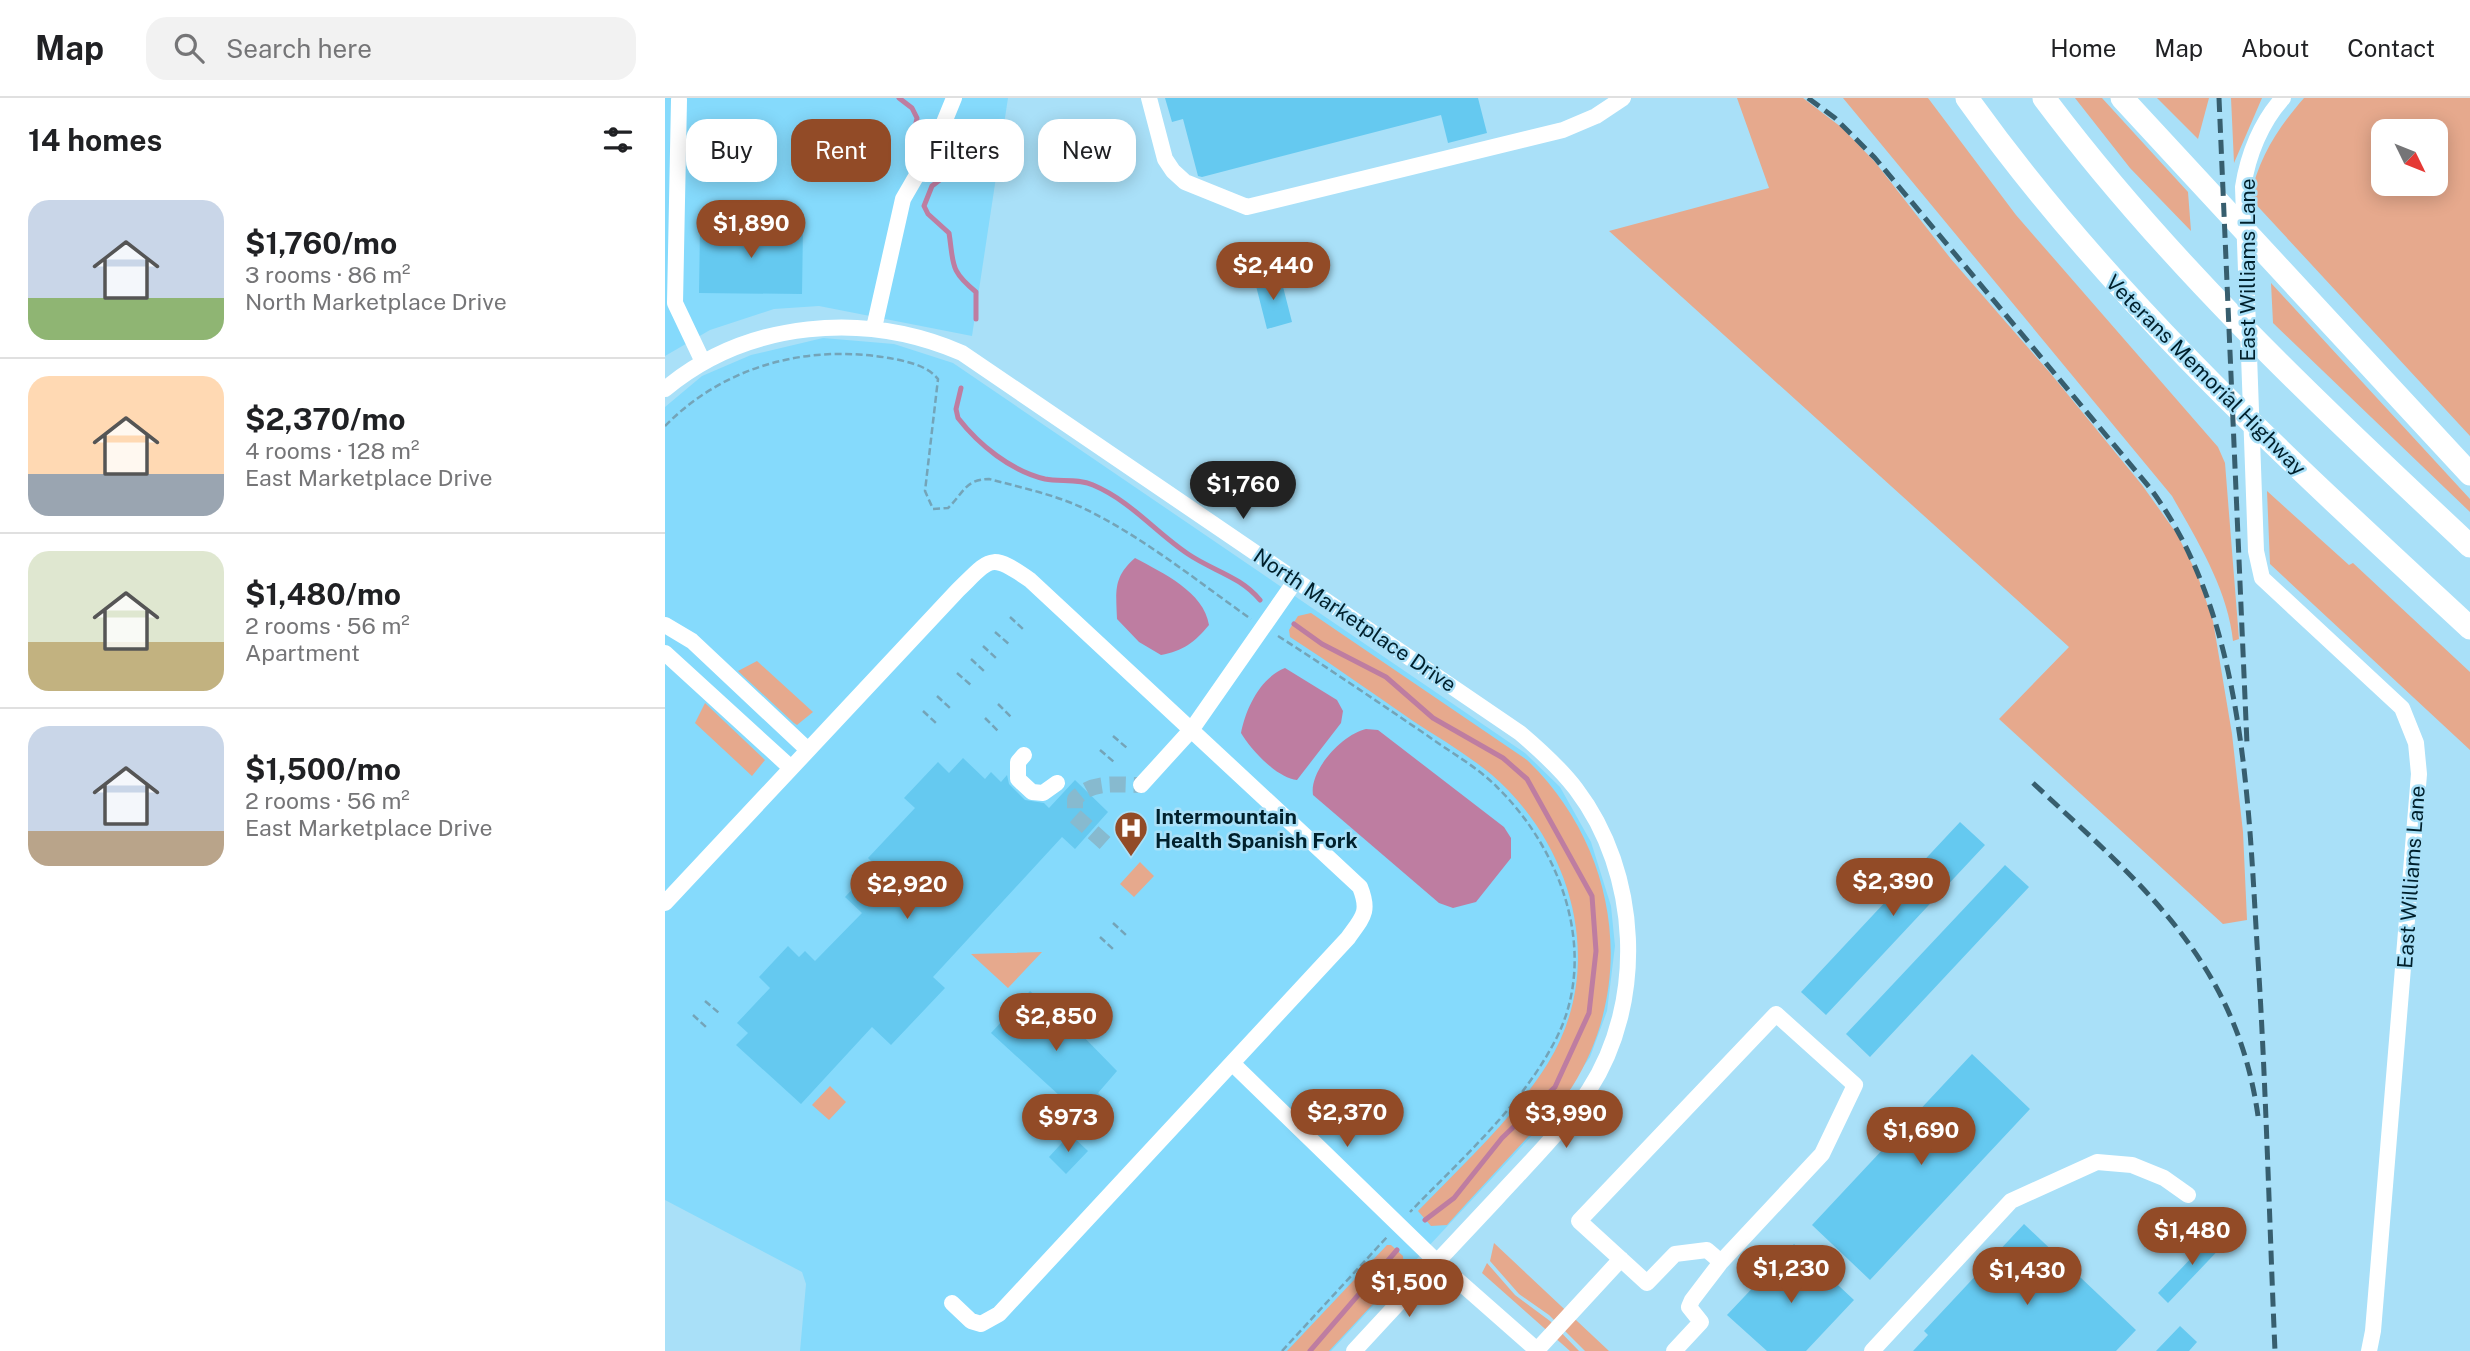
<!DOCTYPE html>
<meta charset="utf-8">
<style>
body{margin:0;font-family:"Public Sans",sans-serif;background:#f2f2f2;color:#202124;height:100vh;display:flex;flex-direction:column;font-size:26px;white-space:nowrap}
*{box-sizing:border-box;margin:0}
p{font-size:23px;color:#757577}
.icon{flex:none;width:38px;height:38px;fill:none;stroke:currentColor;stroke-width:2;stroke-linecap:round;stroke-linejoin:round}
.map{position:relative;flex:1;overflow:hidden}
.panel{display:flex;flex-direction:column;background:#fff;width:665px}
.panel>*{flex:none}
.hud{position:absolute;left:21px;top:21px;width:665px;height:63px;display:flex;gap:14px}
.needle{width:46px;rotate:133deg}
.buttons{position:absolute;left:1706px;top:21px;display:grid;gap:14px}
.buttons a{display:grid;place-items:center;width:77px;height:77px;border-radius:14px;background:#fff;box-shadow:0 4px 18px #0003;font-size:35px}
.price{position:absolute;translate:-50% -60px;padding:0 16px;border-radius:24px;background:#924b27;color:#fff;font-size:23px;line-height:46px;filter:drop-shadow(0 2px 4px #0008)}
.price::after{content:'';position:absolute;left:50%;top:42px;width:21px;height:16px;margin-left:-10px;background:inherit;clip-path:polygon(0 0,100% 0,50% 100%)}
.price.active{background:#222;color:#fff}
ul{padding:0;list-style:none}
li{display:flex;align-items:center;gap:21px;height:175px;padding:0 28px}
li+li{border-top:2px solid #e0e0e0}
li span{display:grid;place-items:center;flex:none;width:196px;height:140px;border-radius:21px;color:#555}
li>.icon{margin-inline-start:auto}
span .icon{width:84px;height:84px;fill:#fffc;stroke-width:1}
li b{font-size:30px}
h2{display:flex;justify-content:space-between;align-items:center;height:84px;padding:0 28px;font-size:30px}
.pill{padding:0 24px;border-radius:21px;background:#fff;box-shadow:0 4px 18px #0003;font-size:24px;line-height:63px}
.pill.active{background:#924b27;color:#fff}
header{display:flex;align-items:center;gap:42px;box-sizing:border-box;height:98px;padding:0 35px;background:#fff;border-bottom:2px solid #e0e0e0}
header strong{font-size:33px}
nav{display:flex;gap:38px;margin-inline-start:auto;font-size:24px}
.search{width:490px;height:63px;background:#f2f2f2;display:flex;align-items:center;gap:18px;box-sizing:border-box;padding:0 24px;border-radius:21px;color:#757577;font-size:26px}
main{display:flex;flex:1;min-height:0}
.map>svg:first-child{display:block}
</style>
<header>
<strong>Map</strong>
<div class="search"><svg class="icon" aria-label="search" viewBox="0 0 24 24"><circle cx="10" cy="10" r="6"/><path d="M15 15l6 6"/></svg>Search here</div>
<nav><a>Home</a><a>Map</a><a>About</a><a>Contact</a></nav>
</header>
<main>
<section class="panel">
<h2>14 homes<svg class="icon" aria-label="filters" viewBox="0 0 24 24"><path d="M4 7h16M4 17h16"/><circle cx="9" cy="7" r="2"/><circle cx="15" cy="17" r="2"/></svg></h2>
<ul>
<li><span style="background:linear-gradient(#c9d6e8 70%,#8fb573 0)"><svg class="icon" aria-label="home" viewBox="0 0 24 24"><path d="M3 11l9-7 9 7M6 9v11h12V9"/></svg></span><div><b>$1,760/mo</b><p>3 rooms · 86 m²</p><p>North Marketplace Drive</p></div></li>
<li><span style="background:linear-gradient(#ffd9b3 70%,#9aa5b1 0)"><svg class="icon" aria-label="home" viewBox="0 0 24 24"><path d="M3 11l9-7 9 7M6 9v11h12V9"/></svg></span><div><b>$2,370/mo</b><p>4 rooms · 128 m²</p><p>East Marketplace Drive</p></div></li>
<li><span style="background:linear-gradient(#dfe7d0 65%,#c2b280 0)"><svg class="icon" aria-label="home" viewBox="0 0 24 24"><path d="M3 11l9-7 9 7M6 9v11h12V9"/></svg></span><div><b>$1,480/mo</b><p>2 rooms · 56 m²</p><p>Apartment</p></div></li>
<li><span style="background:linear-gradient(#c9d6e8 75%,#b9a48a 0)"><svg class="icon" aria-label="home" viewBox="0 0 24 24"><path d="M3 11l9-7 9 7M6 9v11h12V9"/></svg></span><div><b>$1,500/mo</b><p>2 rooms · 56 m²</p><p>East Marketplace Drive</p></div></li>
</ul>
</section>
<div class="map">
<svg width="1805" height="1253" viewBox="0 0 1805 1253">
<rect width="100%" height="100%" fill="#a9e0f8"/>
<path fill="#85dafc" d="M0,0H343L307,238L154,208L109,211L45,232L0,258Z
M158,240L229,246L288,265L860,655L895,689L926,744L946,808L950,848L942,913L925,959L885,1018L666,1253H135L141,1186L137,1174L0,1102V309L37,278L86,257Z"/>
<path fill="#e6a98d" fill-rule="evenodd" d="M1072,0H1138L1176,29L1210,64L1286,161L1386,276L1477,387L1512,436L1532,476L1548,523L1567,636L1578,734L1582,822L1558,826L1334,621L1404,549L944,133L1104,90Z
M1178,0H1263L1351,117L1553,349L1560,365L1574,541L1568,543C1563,492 1532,442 1507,398Z
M1410,0H1437L1523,94L1526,133L1465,70Z
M1492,0H1544L1533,41Z
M1566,0H1597L1569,65Z
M1639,0H1805V338L1585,100C1594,59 1612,31 1639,0ZM1718,33H1771V86H1718Z
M1606,185L1805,401V414L1608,225Z
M1602,393L1684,467L1688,465L1805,574V652L1605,466Z
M646,515L862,662C951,747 974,883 907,989C894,1008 877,1024 861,1041C835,1069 808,1098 782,1127L766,1128L753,1113C797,1067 849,1020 883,965C938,876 913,765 843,692C816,664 780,644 748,623C707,595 667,566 625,539L624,532L633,518Z
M92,563L148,614L132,627L129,625L73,573Z
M40,605L100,662L87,678L30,625Z
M475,764L489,778L469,799L455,786Z
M377,854L343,890L306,856Z
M165,988L181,1004L164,1022L147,1007Z
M829,1145L944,1253H920L884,1217L854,1196L825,1163Z
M722,1147H726L738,1158L739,1173L664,1253H622Z
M822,1165L850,1197L885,1223L914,1253H905L817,1175Z"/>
<path fill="#be7da1" d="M470,460C498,475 539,494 544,527C530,544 518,553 496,557L474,544L452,521C451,493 448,479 470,460Z
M620,570L672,602L678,613L676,625L632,682C612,680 586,652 576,635C581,610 595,580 620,570Z
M701,631L713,632L839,729L846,740V760L811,804L788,810L774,805L648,697C644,672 678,636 701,631Z"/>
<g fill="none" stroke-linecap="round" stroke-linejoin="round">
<path stroke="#be7da1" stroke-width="5" d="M234,0L247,10L252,20L247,43
M273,71L276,81L267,88L259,108L263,116L284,135C289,166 284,172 311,194V221
M296,290L291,311L293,320C314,347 346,373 380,381C395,384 413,380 428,387C466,403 490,434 523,456C548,473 575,478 595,502
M629,526L657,546L721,579L768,620L838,660L862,681L927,798L931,853L924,915L890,989L837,1040L789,1100L760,1122
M645,1253L732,1152"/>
</g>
<path fill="#65c9f0" d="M500,0H813L822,35L783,45L776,17L537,79L533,78L518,21L507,24Z
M35,128L138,129L137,196L34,195Z
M615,177L627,224L602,231L590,184Z
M298,660L320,681L326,674L336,684L342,677L344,686L360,702L379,705L384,710L410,682L443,714L410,751L397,739L268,879L280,890L226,947L207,929L136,1006L71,947L83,935L72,925L105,890L94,879L123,848L134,859L140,853L150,863L197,815L180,799L210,767L203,760L250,710L239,700L273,664L284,675Z
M1295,724L1320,747L1161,917L1136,894Z
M1340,767L1364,789L1205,959L1181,936Z
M365,893L410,934L412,932L452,973L433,995L438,1000L419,1020L326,935Z
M1307,956L1365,1011L1205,1182L1147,1127Z
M405,1036L423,1053L401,1076L384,1059Z
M1359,1126L1471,1232L1451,1253H1248L1263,1237L1259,1233Z
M1551,1134L1562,1143L1503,1205L1493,1195Z
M1129,1146L1189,1202L1141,1253H1102L1062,1217Z
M1515,1228L1532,1244L1524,1253H1491Z"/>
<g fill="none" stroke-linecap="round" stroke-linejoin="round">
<path stroke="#87bacf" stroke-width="16" stroke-dasharray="16 8" stroke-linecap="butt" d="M440,745L410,718V701C427,682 452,687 476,687"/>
<path stroke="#74a4b8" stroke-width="2.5" stroke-dasharray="7 3.5" stroke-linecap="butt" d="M92,108V122
M57,122V108
M0,328C59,268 141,246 224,260C240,263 262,267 273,281L260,393L268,411L283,410C298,396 300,381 324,381C354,389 387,396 416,409C477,438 532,483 586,521
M345,519L359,532
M330,534L345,547
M613,538C663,570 713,604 763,638C785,654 812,669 831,688C896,751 934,854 892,939C858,1007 797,1060 745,1114
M318,548L332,561
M306,561L320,574
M292,575L307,588
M272,598L286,611
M333,606L346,619
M258,613L272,626
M320,620L333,633
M448,638L462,650
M435,652L449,664
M448,825L461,837
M435,839L448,851
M40,903L54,915
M28,917L41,929
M617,1253L722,1139"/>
<path stroke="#fff" stroke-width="16" d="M484,0L500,61L508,73L520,84L582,109L898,32L931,18L958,0
M1618,0C1596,24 1583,57 1578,89L1591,453L1597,480L1737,610L1751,645L1754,676L1708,1233L1704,1253
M14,2L10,205L38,264
M209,230L238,101L271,44L289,0
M0,291C83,222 200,213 297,255L855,635C875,652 895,670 911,691C975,775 981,904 924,992C898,1032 863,1066 831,1101C783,1152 736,1202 689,1253
M0,527L27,543L143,652
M0,555L126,670
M359,657L353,664V681L367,694L378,695L392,685
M476,687L527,631L631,482
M0,805L293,492C326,460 325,454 365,482L695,789C705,814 698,819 683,840L334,1216L316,1226L306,1223L287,1205
M567,965L772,1164L873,1253
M872,1252L956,1161
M1009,1253L1036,1224L1024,1209L1027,1202L1056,1164L1157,1056L1190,987L1111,916L914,1123L982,1185L1010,1156L1042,1152L1056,1164
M1207,1253L1346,1103L1432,1064L1467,1067L1499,1080L1523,1097"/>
<path stroke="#fff" stroke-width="23" d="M1302,0C1445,201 1626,364 1805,530
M1379,0C1504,167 1654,306 1805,448
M1457,0L1805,376"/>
<path stroke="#375e6e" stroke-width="5" stroke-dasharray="14 7" stroke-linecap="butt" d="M1143,0L1170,20L1210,60L1485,390C1578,515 1583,695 1592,846C1601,982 1604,1117 1610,1253
M1554,0L1582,646
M1368,685C1476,786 1571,862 1593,1018"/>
</g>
<defs>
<g id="hospital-pin" transform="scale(1.75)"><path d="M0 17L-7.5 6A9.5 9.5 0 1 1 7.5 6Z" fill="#924b27" stroke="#a9e0f8"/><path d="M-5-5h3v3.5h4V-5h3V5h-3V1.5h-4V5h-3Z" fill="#fff"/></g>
</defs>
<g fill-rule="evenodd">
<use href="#hospital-pin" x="466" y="730"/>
</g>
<g text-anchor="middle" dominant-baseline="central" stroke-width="5" stroke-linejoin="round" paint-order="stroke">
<g font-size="21" fill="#00202c" stroke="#a9e0f8">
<text transform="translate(1582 172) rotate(-90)">East Williams Lane</text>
<text transform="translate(1541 277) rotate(45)">Veterans Memorial Highway</text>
<text transform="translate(690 522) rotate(34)">North Marketplace Drive</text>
<text transform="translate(1746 779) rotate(-86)">East Williams Lane</text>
</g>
<g font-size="21" font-weight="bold" fill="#00202c" stroke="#a9e0f8" text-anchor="start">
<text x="490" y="718">Intermountain<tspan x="490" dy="24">Health Spanish Fork</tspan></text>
</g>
</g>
</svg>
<div class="buttons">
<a><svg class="needle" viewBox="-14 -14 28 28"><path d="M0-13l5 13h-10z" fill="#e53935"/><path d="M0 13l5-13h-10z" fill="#757577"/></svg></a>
</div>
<b class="price" style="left:86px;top:162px">$1,890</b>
<b class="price" style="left:608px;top:204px">$2,440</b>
<b class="price active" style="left:578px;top:423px">$1,760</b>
<b class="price" style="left:1228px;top:820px">$2,390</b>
<b class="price" style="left:242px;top:823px">$2,920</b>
<b class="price" style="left:391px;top:955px">$2,850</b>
<b class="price" style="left:682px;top:1051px">$2,370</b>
<b class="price" style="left:901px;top:1052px">$3,990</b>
<b class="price" style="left:403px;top:1056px">$973</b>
<b class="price" style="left:1256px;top:1069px">$1,690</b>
<b class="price" style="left:1527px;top:1169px">$1,480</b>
<b class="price" style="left:1126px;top:1207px">$1,230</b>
<b class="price" style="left:1362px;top:1209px">$1,430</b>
<b class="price" style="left:744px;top:1221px">$1,500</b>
<div class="hud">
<a class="pill">Buy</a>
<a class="pill active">Rent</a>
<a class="pill">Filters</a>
<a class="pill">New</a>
</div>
</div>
</main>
